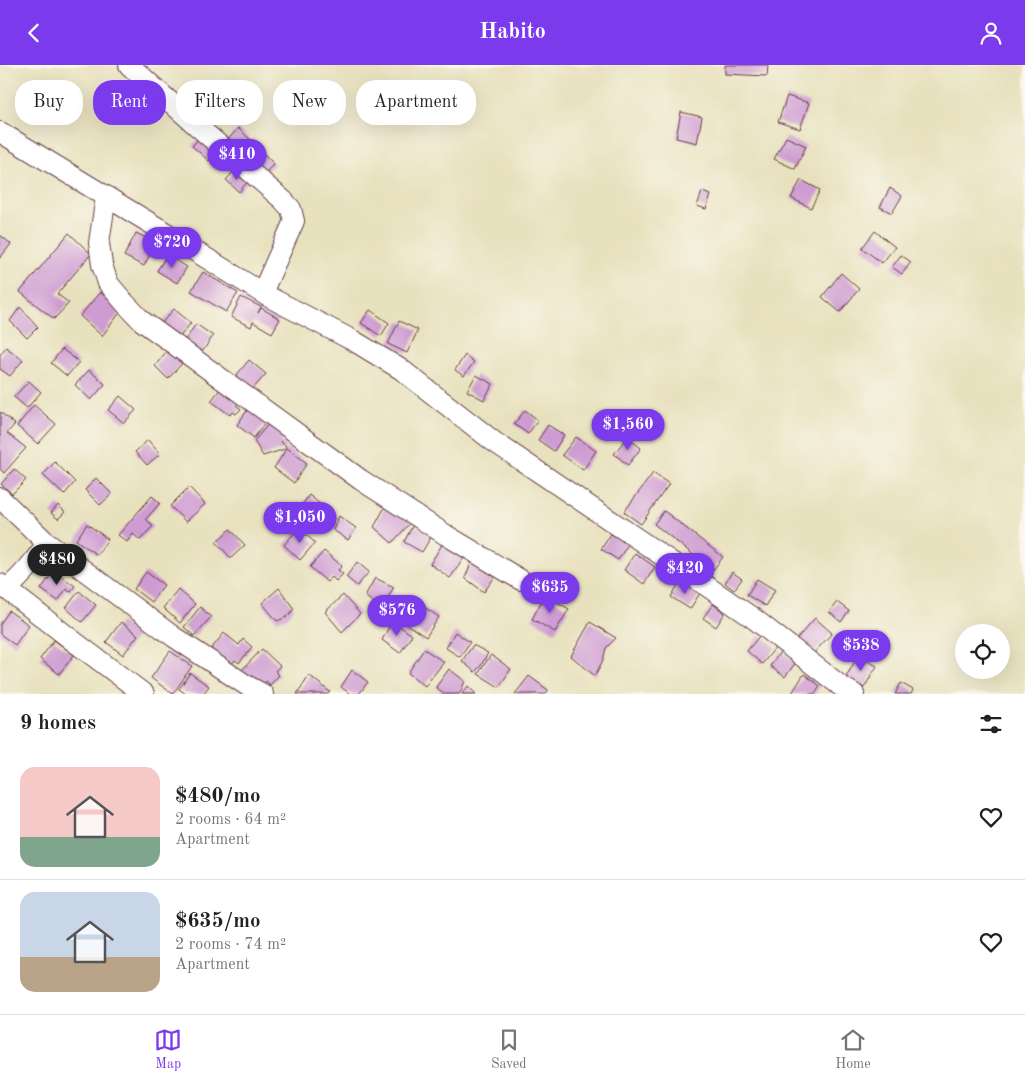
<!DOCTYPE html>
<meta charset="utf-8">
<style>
body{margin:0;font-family:"Old Standard TT",serif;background:#f2f2f2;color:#202124;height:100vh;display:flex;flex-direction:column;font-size:19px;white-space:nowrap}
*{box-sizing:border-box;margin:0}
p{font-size:16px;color:#757577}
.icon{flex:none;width:28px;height:28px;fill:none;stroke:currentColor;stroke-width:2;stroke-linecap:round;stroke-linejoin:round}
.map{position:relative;height:629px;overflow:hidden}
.drawer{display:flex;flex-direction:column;background:#fff;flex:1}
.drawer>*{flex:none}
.hud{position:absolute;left:15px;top:15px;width:500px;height:45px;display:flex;gap:10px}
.tools{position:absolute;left:955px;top:559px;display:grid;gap:10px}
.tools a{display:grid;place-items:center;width:55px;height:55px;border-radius:50%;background:#fff;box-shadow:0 5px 20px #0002;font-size:25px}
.price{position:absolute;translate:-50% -42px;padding:0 11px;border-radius:18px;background:#7c3aed;color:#fff;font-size:16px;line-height:32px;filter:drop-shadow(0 1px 2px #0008)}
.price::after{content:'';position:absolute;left:50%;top:30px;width:15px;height:11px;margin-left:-8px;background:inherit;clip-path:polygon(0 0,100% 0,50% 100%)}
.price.selected{background:#222;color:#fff}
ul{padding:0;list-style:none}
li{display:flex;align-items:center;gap:15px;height:125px;padding:0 20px}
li+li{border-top:1px solid #e0e0e0}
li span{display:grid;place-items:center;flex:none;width:140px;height:100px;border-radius:15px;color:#555}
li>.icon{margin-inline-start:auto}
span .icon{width:60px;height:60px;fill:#fffc;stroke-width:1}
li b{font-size:21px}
h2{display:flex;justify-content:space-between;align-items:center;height:60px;padding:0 20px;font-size:21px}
.tag{padding:0 18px;border-radius:20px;background:#fff;box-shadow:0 5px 20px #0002;font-size:18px;line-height:45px}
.tag.selected{background:#7c3aed;color:#fff}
header{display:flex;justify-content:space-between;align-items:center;height:65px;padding:0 20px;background:#7c3aed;color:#fff;font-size:22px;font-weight:700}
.tabs{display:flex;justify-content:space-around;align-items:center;height:70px;border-top:1px solid #e0e0e0;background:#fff;font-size:14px;color:#757577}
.tabs a{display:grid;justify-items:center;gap:2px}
.tabs .selected{color:#7c3aed}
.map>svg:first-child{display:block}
</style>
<header><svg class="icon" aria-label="back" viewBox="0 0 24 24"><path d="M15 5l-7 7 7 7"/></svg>Habito<svg class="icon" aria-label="person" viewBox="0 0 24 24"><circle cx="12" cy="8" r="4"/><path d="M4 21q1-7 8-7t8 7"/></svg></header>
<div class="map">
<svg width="1025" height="629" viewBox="0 0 1025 629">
<rect width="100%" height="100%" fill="#fbf7ec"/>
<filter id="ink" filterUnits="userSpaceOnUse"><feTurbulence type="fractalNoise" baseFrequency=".02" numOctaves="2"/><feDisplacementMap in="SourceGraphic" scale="10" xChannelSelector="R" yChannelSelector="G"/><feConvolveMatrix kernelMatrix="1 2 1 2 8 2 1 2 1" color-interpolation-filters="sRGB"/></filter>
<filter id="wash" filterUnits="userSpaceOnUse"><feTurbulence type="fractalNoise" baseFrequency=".0096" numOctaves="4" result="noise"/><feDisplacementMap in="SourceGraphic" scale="20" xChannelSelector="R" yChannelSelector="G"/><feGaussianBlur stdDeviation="1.12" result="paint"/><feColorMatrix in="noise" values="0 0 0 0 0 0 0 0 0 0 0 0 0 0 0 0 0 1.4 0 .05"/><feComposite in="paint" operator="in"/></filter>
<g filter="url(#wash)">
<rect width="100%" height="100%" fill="#e8e1be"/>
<g id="blocks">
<path fill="#ce9cd2" d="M725,0H768L767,11L725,9Z
M198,30L214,43L204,56L188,43Z
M787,31L809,38L800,64L778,57Z
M681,47L702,52L697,78L676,73Z
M238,63L253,77L240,90L226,77Z
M201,71L218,85L209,96L192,81Z
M786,72L806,81L795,104L774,94Z
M257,82L274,99L261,112L244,96Z
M235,105L248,116L239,127L226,115Z
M801,115L820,125L811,143L791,133Z
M890,123L902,131L892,148L880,142Z
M702,127L711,130L706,144L697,141Z
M875,166L895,182L882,198L862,183Z
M69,168L91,189L57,229L69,238L54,254L20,227Z
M136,168L156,178L144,201L124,191Z
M0,170L11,179L0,193Z
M167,190L187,202L177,218L157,206Z
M901,190L911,197L902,209L892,202Z
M203,207L238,228L226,247L191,226Z
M841,208L859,224L840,247L822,232Z
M100,227L122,245L102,271L80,251Z
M241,232L261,242L258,248L261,243L280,254L272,268L253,257L251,262L231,252Z
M20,242L38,262L27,273L10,256Z
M174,244L191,258L178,274L161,259Z
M370,245L389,258L381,271L361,258Z
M399,256L418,265L407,288L388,279Z
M196,259L213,271L200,290L183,278Z
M6,282L23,295L10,311L0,304V290Z
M169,283L185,295L168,314L155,301Z
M62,284L79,297L67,311L51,298Z
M465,290L474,297L464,311L455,305Z
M249,295L266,309L251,326L235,312Z
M89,305L105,319L91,335L75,320Z
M476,310L493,319L484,335L467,326Z
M29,316L41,327L27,343L14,332Z
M221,323L239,337L236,340L241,344L236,349L233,347L230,350L211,336Z
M120,331L136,345L124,358L108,345Z
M34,340L56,359L38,379L17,361Z
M249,343L266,356L254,373L237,360Z
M525,345L538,355L528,369L514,359Z
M0,347L15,359L7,368L26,383L4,408L0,404Z
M270,357L286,372L281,377L286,381L285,384L263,391L254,376Z
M548,360L564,370L554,386L538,375Z
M576,372L596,386L583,405L562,390Z
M627,372L641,383L628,400L614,389Z
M148,375L160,389L147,400L135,387Z
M287,383L307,398L294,418L274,403Z
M55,397L75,417L64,430L43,410Z
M14,404L26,415L12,429L1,419Z
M653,408L669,419L641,459L624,447Z
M96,413L112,429L100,440L85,425Z
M189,422L205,439L186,457L170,441Z
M309,430L326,444L315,456L300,443Z
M152,431L160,438L146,454L153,461L140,475L133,469L127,477L118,470Z
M58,440L65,447L58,454L51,448Z
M386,440L411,457L392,478L374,462Z
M664,446L723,492L713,505L654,459Z
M339,451L356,463L348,475L333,465Z
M87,459L108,474L97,490L76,475Z
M413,460L432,470L422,487L404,477Z
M299,463L315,478L300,495L284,480Z
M230,464L245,480L231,493L216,477Z
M611,469L628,479L618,495L601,484Z
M443,478L464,493L450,513L430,499Z
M324,486L342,501L338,505L343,509L336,516L332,512L327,517L310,502Z
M635,488L655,502L644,519L624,505Z
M474,491L499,506L484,527L465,513Z
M357,497L369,507L357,521L346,512Z
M54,506L75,521L70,527L66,524L58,536L41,524Z
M146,507L164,520L151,537L134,524Z
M732,507L742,514L734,525L725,518Z
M375,513L394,522L381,544L365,531Z
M757,514L775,525L765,541L747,530Z
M681,515L700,528L690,544L671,532Z
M279,523L294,544L287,552L277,556L262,538Z
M178,524L195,539L180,558L163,543Z
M79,526L96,540L82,557L66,543Z
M343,530L360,549L342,567L325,547Z
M545,530L569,544L555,567L532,554Z
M415,536L439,552L426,572L406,559Z
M837,537L849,546L841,557L829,547Z
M713,539L725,548L716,562L703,553Z
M200,542L211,552L194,571L184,562Z
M9,546L29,560L15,580L0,569V559Z
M815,553L832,568L812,590L795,576Z
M392,556L412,570L400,588L382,575Z
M121,557L138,570L123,590L106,577Z
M590,557L616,573L606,583L603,595L595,611L571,591Z
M455,567L470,577L460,592L446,583Z
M224,568L239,580L243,574L252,582L239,598L235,595L231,600L211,584Z
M760,570L776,582L762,599L747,586Z
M54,575L74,590L59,609L40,594Z
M473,580L488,588L482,599L475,607L462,596Z
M262,584L280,601L275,606L279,610L270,620L266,616L259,623L241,606Z
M424,584L444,597L425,621L408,608Z
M170,586L192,601L173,629L151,613Z
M781,586L796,597L785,612L770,601Z
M491,590L511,604L499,622L478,609Z
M858,591L877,601L864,623L846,612Z
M449,604L465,616L460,628L458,629H444L436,622Z
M352,605L368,617L359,629H350L341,622Z
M190,608L209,621L203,629H186L179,624Z
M804,609L820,621L815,629H794L792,628Z
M309,610L330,627L328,629H297Z
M529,611L548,625L546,629H515Z
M901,618L913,625L911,629H895Z
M468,621L476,629H462Z"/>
</g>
</g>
<g filter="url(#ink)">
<use href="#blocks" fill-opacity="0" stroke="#623c41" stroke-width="1"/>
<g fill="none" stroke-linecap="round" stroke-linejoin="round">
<g stroke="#623c41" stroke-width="22">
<path id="street" d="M129,0L196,60L283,135L291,144L294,156L262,228
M0,67L155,161L267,231L354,276L402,305L493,376L682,504L753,553L842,622L854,629
M106,131L99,178L102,200L108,218L124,237L142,256L361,415L446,470L521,515
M0,433L47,478
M0,519L72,575L144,629
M7,524C23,510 35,496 47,478L174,572L246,620L263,629"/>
</g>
<use href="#street" stroke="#fff" stroke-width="20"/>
</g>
</g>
</svg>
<div class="tools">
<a><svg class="icon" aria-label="locate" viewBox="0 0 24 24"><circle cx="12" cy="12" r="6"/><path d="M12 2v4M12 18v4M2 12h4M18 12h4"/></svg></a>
</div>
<b class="price" style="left:237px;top:116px">$410</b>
<b class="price" style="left:172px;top:204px">$720</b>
<b class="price" style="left:628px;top:386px">$1,560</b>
<b class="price" style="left:300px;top:479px">$1,050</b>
<b class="price selected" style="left:57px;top:521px">$480</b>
<b class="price" style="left:685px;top:530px">$420</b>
<b class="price" style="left:550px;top:549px">$635</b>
<b class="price" style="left:397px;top:572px">$576</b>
<b class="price" style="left:861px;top:607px">$538</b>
<div class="hud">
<a class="tag">Buy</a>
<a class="tag selected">Rent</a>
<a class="tag">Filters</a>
<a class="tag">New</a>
<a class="tag">Apartment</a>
</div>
</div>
<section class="drawer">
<h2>9 homes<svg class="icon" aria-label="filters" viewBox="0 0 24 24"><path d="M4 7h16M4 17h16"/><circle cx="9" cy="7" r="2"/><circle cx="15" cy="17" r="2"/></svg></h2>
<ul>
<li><span style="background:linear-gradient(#f6c9c9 70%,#7fa58c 0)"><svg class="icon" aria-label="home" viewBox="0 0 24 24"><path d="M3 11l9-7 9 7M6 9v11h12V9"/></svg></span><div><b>$480/mo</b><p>2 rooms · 64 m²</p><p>Apartment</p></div><svg class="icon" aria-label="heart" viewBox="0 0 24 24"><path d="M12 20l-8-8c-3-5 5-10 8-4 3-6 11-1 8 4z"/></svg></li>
<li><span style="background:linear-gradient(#c9d6e8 65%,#b9a48a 0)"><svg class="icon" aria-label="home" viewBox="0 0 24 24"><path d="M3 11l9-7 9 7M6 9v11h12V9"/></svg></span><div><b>$635/mo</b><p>2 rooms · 74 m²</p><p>Apartment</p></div><svg class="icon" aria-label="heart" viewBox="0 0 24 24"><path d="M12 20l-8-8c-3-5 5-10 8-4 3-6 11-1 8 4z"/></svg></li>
</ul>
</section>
<nav class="tabs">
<a class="selected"><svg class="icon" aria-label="map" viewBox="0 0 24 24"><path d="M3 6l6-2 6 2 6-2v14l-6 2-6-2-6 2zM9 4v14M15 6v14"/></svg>Map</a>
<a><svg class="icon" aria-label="saved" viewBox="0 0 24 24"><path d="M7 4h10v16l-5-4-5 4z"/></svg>Saved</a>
<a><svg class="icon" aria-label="home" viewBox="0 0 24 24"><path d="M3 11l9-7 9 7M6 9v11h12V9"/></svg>Home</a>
</nav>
